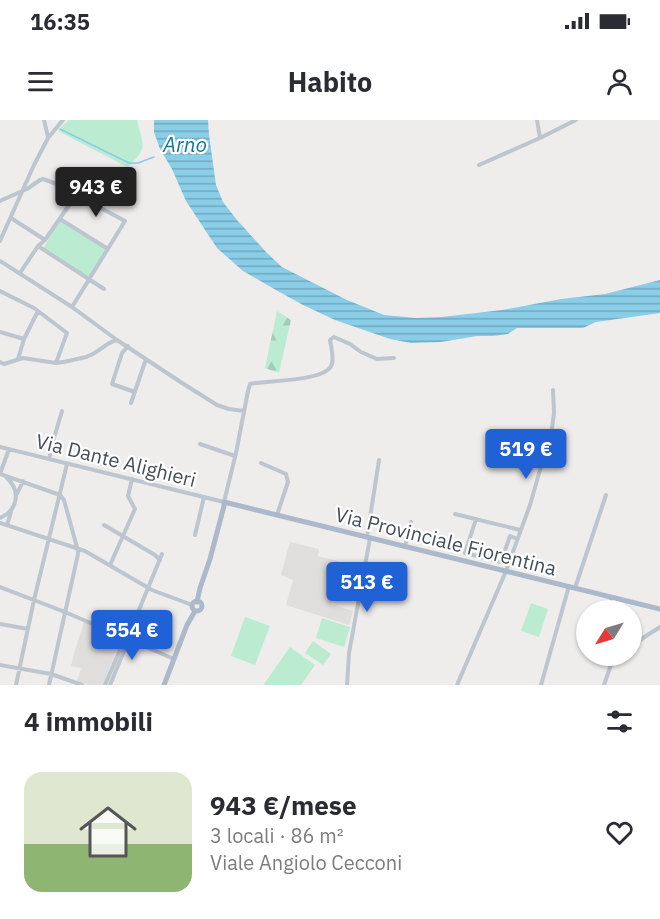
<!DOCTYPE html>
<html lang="it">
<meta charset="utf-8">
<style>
body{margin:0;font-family:"IBM Plex Sans",sans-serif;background:#f7f7f7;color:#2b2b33;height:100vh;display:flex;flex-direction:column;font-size:22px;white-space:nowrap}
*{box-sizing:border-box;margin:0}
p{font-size:20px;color:#7c7c81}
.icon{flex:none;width:33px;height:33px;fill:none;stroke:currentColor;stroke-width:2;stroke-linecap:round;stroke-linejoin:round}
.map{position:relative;height:565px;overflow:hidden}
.sheet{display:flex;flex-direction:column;background:#fff;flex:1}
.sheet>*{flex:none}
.needle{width:39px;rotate:233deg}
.tools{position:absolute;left:576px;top:480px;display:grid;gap:12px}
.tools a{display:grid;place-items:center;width:66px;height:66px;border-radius:50%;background:#fff;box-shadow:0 2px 4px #0004;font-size:30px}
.price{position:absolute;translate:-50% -51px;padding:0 14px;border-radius:6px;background:#2061d5;color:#fff;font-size:20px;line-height:39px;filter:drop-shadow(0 2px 3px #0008)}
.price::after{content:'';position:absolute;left:50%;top:36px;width:18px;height:14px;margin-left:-9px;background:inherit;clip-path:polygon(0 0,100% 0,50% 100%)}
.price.selected{background:#222;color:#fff}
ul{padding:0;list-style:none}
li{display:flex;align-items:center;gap:18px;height:150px;padding:0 24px}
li+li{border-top:2px solid #e1e1e2}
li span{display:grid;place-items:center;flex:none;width:168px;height:120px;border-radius:18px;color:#555}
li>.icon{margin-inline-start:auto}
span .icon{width:72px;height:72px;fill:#fffc;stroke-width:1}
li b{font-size:26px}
h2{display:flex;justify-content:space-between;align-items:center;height:72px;padding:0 24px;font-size:26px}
.status{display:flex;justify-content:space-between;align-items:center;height:42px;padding:0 30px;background:#fff;direction:ltr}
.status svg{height:16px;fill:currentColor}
header{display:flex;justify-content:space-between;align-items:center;height:78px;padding:0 24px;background:#fff;font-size:27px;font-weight:700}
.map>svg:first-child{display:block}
</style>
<div class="status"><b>16:35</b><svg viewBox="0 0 49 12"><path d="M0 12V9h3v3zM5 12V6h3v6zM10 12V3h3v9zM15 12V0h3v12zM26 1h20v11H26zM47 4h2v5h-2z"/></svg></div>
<header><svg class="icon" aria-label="menu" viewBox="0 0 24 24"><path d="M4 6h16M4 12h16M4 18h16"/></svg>Habito<svg class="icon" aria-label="person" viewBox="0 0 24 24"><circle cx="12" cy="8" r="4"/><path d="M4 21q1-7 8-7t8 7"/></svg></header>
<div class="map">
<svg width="660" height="565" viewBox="0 0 660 565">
<defs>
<pattern id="forest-firs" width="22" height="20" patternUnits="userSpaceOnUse" patternTransform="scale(1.5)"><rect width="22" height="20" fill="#bbecd1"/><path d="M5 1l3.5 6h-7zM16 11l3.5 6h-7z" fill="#a2ccb6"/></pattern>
<pattern id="water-rules" width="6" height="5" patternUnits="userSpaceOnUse" patternTransform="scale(1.5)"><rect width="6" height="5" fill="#89cde7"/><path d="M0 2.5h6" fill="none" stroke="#72a9be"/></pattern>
</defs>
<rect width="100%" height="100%" fill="#efecec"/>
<path fill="#e0dddd" d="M290,422L319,429L318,436L364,448L362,461L338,457L331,484L353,491L349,505L286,485L293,460L281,455Z
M84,502L121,519L103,565H88L77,561L81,548L71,546L75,530Z"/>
<path fill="url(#forest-firs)" d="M277,191L291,200L279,253L265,248Z"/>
<path fill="#bbecd1" d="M69,0H137C143,26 149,28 127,47L58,11L62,6Z
M60,99L108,129L89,159L43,129Z
M531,483L548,489L539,517L521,511Z
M245,497L270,506L255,545L231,536Z
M322,498L350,507L344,527L316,518Z
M313,521L331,534L323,545L305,533Z
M290,527L315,545L301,565H265L264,564Z"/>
<path fill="url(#water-rules)" d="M154,0H208L209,15L216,65L223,82L237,100L267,133L282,147L347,180L384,195L416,198L442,197L502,190L561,179L605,174L660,160V193L596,202L583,208H517L508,214L493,216H477L441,222L411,223L390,219L335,200L303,185L276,170L243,151L217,128L186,81L172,49L160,29L154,12Z"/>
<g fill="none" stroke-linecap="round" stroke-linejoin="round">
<path stroke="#89cde7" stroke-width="1.5" d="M60,9L129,43H138L154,37"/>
<path stroke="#bdc5ce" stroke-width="4" d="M44,0L48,17
M537,0L540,18
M479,45L540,18L576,0
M0,81L27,69L40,60L43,59L54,63L125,101L72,187
M11,98L45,120
M60,99L108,129
M0,121L34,45L48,18L63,0
M38,126L104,169
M0,141L72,187L117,220L179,261L217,285L229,289L244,291
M20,153L38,126L45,120L76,75
M0,171L34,188L67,213L56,243
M0,212L24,219
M128,226L122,233L112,264L135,272
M18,239L24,219L38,191
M0,242L4,244L23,238L56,243C66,242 76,239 86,237C97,234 105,223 117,220
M131,283L146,239
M200,324L235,336
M0,327L224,382L236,333L248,271L250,264C267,260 327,262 332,244C334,237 331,227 330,220L334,217L350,224L361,232L377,239L394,238
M49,339L54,318L62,291
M261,343L286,354L288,362L277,395
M0,354L60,375
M0,354L9,329
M17,374L23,361
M455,394L520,410
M0,398C18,390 21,371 7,358
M476,399L465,433L501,442L510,416L517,419
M0,403L85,431L152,470L192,485
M7,405L11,392
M104,405L155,435L160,440
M195,415L204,377
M367,417L379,340
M405,426L411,402
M110,445L135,389L128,376L132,359
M0,467L65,492L174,539
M575,468L606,375
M608,490L612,477
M0,504L28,509
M632,525L660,507
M0,545L51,554L82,565
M16,565L34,480L67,344
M49,565L78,434V431L64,380L60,375
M105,565L124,520L127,519L162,434
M110,565L128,521L127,519
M347,565L349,533L370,418
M457,565L506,451L530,385L552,308L554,293L553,270
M541,565L569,466
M604,565L614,536"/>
<path stroke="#acb9ca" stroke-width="5" d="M192 486a5 5 0 1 1 10 0a5 5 0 1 1-10 0Z
M197,482L200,468L210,439L224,386V382L660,489
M164,565L187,505L195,491"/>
</g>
<g text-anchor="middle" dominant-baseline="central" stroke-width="4.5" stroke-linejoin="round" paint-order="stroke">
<g font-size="20" fill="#454e58" stroke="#fff">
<text transform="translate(116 340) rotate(14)">Via Dante Alighieri</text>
<text transform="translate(446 421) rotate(14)">Via Provinciale Fiorentina</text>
</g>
<g font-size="21" font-style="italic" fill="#11779f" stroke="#fff">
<text x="185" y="24">Arno</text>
</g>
</g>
</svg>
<div class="tools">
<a><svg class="needle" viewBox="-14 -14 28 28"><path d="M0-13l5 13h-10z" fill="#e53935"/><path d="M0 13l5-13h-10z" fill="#7c7c81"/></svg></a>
</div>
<b class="price selected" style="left:96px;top:98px">943 €</b>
<b class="price" style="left:526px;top:360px">519 €</b>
<b class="price" style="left:367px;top:493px">513 €</b>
<b class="price" style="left:132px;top:541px">554 €</b>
</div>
<section class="sheet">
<h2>4 immobili<svg class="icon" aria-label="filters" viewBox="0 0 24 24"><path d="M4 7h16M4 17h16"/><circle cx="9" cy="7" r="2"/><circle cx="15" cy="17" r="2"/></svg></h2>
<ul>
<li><span style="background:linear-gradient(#dfe7d0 60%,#8fb573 0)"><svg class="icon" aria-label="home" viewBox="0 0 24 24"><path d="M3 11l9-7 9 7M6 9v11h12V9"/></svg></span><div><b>943 €/mese</b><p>3 locali · 86 m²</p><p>Viale Angiolo Cecconi</p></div><svg class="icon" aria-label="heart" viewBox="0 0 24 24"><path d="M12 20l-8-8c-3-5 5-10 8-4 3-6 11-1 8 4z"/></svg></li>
</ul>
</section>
